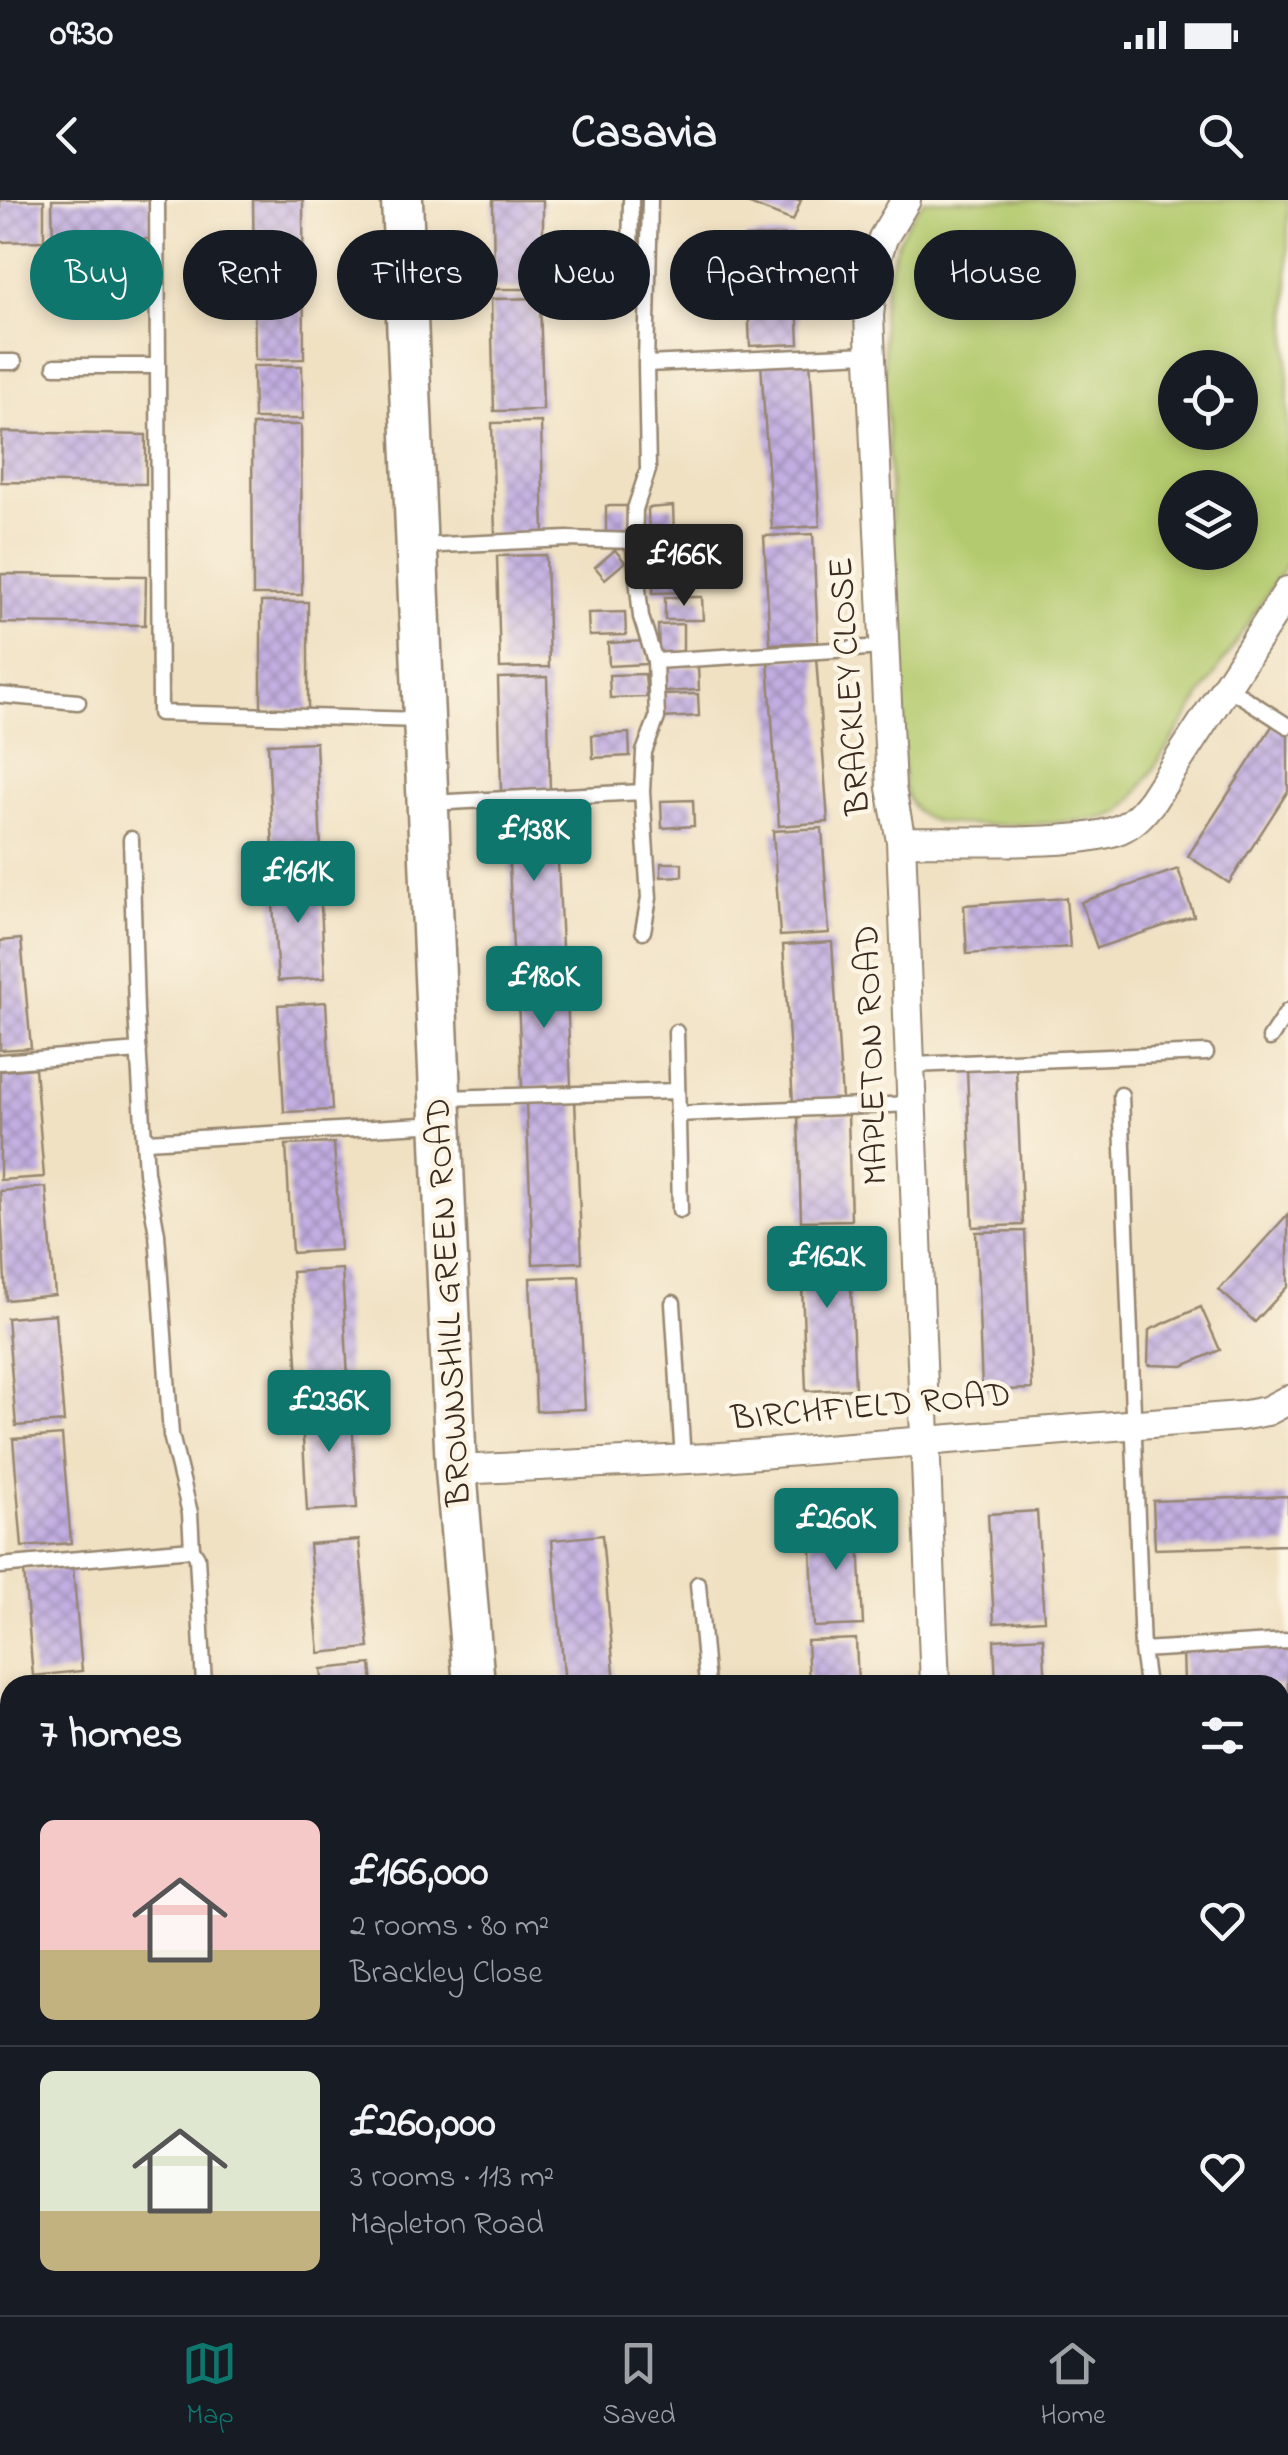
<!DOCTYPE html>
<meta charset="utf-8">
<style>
body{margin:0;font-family:"Indie Flower",sans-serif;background:#20242c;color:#f1f3f6;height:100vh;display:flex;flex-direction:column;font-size:38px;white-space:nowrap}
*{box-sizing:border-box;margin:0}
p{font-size:32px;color:#9ea1a6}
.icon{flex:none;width:55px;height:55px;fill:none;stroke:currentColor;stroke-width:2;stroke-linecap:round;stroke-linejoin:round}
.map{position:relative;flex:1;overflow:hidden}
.drawer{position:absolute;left:0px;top:1475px;width:1290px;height:640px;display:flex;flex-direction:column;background:#171b24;border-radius:30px 30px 0 0;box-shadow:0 5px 15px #0003}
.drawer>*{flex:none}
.guide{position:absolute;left:30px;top:30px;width:1230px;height:90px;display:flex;gap:20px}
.controls{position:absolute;left:1158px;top:150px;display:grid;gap:20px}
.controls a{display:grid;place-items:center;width:100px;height:100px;border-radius:50%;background:#171b24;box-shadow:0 5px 15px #0003;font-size:50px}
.price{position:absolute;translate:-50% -85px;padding:0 22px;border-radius:10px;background:#0f766e;color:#fff;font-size:32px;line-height:65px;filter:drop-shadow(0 2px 5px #0008)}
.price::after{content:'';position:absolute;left:50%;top:60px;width:30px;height:22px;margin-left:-15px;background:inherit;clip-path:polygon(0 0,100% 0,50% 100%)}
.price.current{background:#222;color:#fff}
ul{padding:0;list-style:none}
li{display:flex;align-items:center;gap:30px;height:250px;padding:0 40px}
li+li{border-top:2px solid #363941}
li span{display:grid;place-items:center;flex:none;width:280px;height:200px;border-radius:15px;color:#555}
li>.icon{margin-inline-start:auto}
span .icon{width:120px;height:120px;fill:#fffc;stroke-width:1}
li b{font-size:42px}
h2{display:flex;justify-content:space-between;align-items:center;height:120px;padding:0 40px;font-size:42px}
.chip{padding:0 35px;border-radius:45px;background:#171b24;box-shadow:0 5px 15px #0003;font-size:35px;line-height:90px}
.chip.current{background:#0f766e;color:#fff}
.status{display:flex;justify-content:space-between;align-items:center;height:70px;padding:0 50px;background:#171b24;direction:ltr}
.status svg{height:28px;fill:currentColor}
header{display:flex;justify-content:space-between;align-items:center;height:130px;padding:0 40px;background:#171b24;font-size:45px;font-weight:700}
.dock{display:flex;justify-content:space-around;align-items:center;height:140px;border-top:2px solid #363941;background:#171b24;font-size:28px;color:#9ea1a6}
.dock a{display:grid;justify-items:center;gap:5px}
.dock .current{color:#0f766e}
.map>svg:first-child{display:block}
</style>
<div class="status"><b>09:30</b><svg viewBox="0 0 49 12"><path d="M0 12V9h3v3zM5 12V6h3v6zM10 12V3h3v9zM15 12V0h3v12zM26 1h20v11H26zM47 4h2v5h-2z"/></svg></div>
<header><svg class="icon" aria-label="back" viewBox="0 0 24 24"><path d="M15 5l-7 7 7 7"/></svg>Casavia<svg class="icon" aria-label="search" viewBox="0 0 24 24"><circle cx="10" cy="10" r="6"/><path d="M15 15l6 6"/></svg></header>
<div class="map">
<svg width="1288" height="2115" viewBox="0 0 1288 2115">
<defs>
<pattern id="building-cross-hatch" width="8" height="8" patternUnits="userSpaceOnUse" patternTransform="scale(2.5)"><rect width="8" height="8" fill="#c2aee2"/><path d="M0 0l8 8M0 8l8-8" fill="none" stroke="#9f8eb7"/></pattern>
</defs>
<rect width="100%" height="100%" fill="#fcf5e5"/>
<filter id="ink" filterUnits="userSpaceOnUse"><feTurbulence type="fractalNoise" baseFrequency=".01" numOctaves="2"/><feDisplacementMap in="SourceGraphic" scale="20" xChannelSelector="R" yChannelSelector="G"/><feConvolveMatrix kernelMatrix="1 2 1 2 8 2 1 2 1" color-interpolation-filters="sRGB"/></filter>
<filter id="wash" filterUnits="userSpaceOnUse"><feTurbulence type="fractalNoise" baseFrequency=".0048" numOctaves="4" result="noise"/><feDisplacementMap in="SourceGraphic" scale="40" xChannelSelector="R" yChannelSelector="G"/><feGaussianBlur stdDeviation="2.25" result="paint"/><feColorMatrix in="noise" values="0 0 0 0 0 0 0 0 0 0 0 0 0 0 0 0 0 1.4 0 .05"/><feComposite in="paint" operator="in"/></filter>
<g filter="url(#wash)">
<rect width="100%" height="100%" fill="#f0e1c3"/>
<path fill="#b4ca6e" stroke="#787a46" stroke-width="2.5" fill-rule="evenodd" d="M924,0H1288V362L1139,591L1121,612L1108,617C1076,623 951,631 926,618C913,611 907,600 904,586L882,112C887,69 895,33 924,0ZM1175,168H1240V232H1175ZM1175,288H1240V352H1175Z"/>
<g id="blocks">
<path fill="url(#building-cross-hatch)" d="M0,0H44V41L0,42Z
M52,0H150V39L53,40Z
M253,0H303L304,159L255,160Z
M493,0H543V89H494Z
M748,0H801L793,21L747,3Z
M794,35L799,144L750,146L745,37Z
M540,98L543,210L494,211L491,99Z
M810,160L820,326L772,329L761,163Z
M253,166H302L303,219H254Z
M541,222L544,334L495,335L492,223Z
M252,225H301L302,395H253Z
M2,232L146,235V284L1,282Z
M606,306H627V336H606Z
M673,306L674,336L649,337L648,308Z
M813,334L818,442L770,444L764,336Z
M615,350L625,362L605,379L595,367Z
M546,355L549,467L500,468L497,356Z
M1,374L146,376L145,425L1,423Z
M688,374V392L653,393V375Z
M665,397H702L703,420H665Z
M261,402H308V510L261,509Z
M625,412L626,435L589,436L588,413Z
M683,424V454L659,455L658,425Z
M645,441L646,464L609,466L608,443Z
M816,457L828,622L779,626L768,460Z
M698,467L699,490L662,492L661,468Z
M645,474L647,497L610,498L609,475Z
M547,477L550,589L501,591L498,478Z
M698,494L699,516L662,518L661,495Z
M1274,523L1288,532V591L1229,683L1188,656Z
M629,533L630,556L593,558L592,535Z
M316,542L321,649L273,651L268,544Z
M555,599L563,768L514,770L506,601Z
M693,600L694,626L662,628L661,601Z
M822,628L829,733L780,736L773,631Z
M661,663H682V676L661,677Z
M1178,669L1194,716L1097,748L1081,702Z
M319,671L325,778L278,781L271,673Z
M1066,698L1070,747L967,754L964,705Z
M21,739L31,848L0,850V741Z
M832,742L842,900L793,903L783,745Z
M566,774L571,885L522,888L517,776Z
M326,802L332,910L284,912L278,805Z
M1016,867L1023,1025L973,1027L967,869Z
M35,868L44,977L0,980V871Z
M575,900L582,1062L533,1064L526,903Z
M848,914L851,1020L801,1021L798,916Z
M334,943L340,1050L292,1053L286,945Z
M46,987L55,1095L6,1100L0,991Z
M1288,1014V1086L1255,1122L1219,1090Z
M849,1031L855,1189L806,1191L800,1032Z
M1025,1031L1032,1189L982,1191L976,1032Z
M342,1069L348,1178L298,1181L292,1072Z
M579,1076L585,1209L536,1211L530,1078Z
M1201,1107L1220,1150L1183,1166L1148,1165L1149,1130Z
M55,1114L64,1222L16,1226L7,1118Z
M351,1200L357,1308L307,1311L301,1203Z
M62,1235L71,1343L22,1347L13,1239Z
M1288,1296V1345L1155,1349L1153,1301Z
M1037,1311L1044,1420L994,1423L988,1314Z
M858,1320L863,1425L814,1427L810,1321Z
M602,1335L615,1485H565L552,1340Z
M359,1340L369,1448L319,1453L309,1344Z
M73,1368L82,1471L33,1476L24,1372Z
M1043,1437L1046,1485H996L994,1440Z
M856,1439L858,1485H809L807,1441Z
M1288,1448V1509H1280V1485L1184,1482L1183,1450Z
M371,1464L373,1485H323L321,1469Z
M1288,1724V1773L1280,1774V1726Z
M1287,1897L1288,1945L1280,1947V1898Z
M10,1928V1947L0,1948V1929Z
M1288,2049V2076L1282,2077L1280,2051Z
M267,2105H316L317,2115H268Z
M345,2105H383L384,2115H346Z
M621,2105H671L672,2115H621Z
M853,2105H901V2115H853Z
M1020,2105H1069V2115H1020Z"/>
</g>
</g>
<g filter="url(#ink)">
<use href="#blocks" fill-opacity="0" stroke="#968670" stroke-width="2.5"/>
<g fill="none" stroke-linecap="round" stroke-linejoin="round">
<g stroke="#968670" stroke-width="19">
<path id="lane" d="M157,0L160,513L422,520
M650,0L646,164L648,270L635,309L634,349L641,417L655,461L884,447
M630,58L631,0
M0,162H14
M646,164L868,154
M55,166H157
M419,346L568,339L634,341
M1227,487L1288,526
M0,495L78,502
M430,603L642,592
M131,639L136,811L146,972L157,1034L171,1235L190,1313L192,1349L197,1357L204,1485
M643,731L649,698L642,592L644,552L657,518L655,461
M676,832L680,1010
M1270,838L1288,811
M0,862L139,851
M912,865L1206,853
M1121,895L1142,1450L1147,1485
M443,898L677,891
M677,914L912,904
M146,941L440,924
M673,1103L683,1260
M0,1366L192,1349
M698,1384L707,1485
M1142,1450L1288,1441
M1280,1606L1288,1594
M1280,1622L1288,1631
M759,2105L760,2115
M1282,2115L1288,2109"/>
</g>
<g stroke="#968670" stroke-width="32">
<path id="street" d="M906,0L883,38L875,63L869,116L891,588L901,641L935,1485
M901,641C950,640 1087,648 1124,627C1136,621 1144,611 1152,601L1288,391
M456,1270L709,1258L1240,1216L1267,1211L1288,1200
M0,1741L4,1765L10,1775
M1280,1837L1288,1835
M229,2105L231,2115
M960,2105L961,2115"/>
</g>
<g stroke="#968670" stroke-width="45">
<path id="secondary" d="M402,0L456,1270L474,1485
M528,2105L529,2115"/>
</g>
<use href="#lane" stroke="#fff" stroke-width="14"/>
<use href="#street" stroke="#fff" stroke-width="28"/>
<use href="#secondary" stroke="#fff" stroke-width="40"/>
</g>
</g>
<g text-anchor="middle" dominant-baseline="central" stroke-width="9" stroke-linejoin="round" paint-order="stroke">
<g font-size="35" fill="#3b2a1e" stroke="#fcf5e5">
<text transform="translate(851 486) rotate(-94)">BRACKLEY CLOSE</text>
<text transform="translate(873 855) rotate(-92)">MAPLETON ROAD</text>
<text transform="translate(450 1102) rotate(-93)">BROWNSHILL GREEN ROAD</text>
<text transform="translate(871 1208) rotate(-5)">BIRCHFIELD ROAD</text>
</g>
</g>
</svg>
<div class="controls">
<a><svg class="icon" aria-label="locate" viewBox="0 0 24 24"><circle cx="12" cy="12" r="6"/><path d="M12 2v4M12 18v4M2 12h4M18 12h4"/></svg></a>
<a><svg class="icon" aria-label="layers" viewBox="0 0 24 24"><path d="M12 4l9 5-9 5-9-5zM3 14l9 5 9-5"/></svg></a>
</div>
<b class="price current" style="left:684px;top:409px">£166K</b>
<b class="price" style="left:534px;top:684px">£138K</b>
<b class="price" style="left:298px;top:726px">£161K</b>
<b class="price" style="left:544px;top:831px">£180K</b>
<b class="price" style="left:827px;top:1111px">£162K</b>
<b class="price" style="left:329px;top:1255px">£236K</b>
<b class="price" style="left:836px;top:1373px">£260K</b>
<div class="guide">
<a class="chip current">Buy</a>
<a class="chip">Rent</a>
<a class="chip">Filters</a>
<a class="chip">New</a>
<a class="chip">Apartment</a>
<a class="chip">House</a>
</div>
<section class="drawer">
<h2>7 homes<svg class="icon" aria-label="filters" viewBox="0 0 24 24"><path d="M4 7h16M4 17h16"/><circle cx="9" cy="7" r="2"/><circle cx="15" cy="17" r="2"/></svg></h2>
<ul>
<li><span style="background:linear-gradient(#f6c9c9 65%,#c2b280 0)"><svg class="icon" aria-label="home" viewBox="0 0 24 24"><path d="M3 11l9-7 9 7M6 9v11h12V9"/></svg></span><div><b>£166,000</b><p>2 rooms · 80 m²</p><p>Brackley Close</p></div><svg class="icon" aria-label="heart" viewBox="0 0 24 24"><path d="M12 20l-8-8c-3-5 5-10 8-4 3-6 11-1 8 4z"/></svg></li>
<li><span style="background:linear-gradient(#dfe7d0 70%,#c2b280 0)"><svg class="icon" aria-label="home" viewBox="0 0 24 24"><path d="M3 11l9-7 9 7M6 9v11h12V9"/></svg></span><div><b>£260,000</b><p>3 rooms · 113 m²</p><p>Mapleton Road</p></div><svg class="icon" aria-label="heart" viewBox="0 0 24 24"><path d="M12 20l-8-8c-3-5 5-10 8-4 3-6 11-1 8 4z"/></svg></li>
</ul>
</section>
</div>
<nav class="dock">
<a class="current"><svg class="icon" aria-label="map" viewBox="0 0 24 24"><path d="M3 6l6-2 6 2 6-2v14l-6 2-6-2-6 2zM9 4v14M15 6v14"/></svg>Map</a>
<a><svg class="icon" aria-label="saved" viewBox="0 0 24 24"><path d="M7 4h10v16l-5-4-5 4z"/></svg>Saved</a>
<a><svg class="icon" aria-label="home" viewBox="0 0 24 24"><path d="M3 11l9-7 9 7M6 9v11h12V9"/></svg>Home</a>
</nav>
